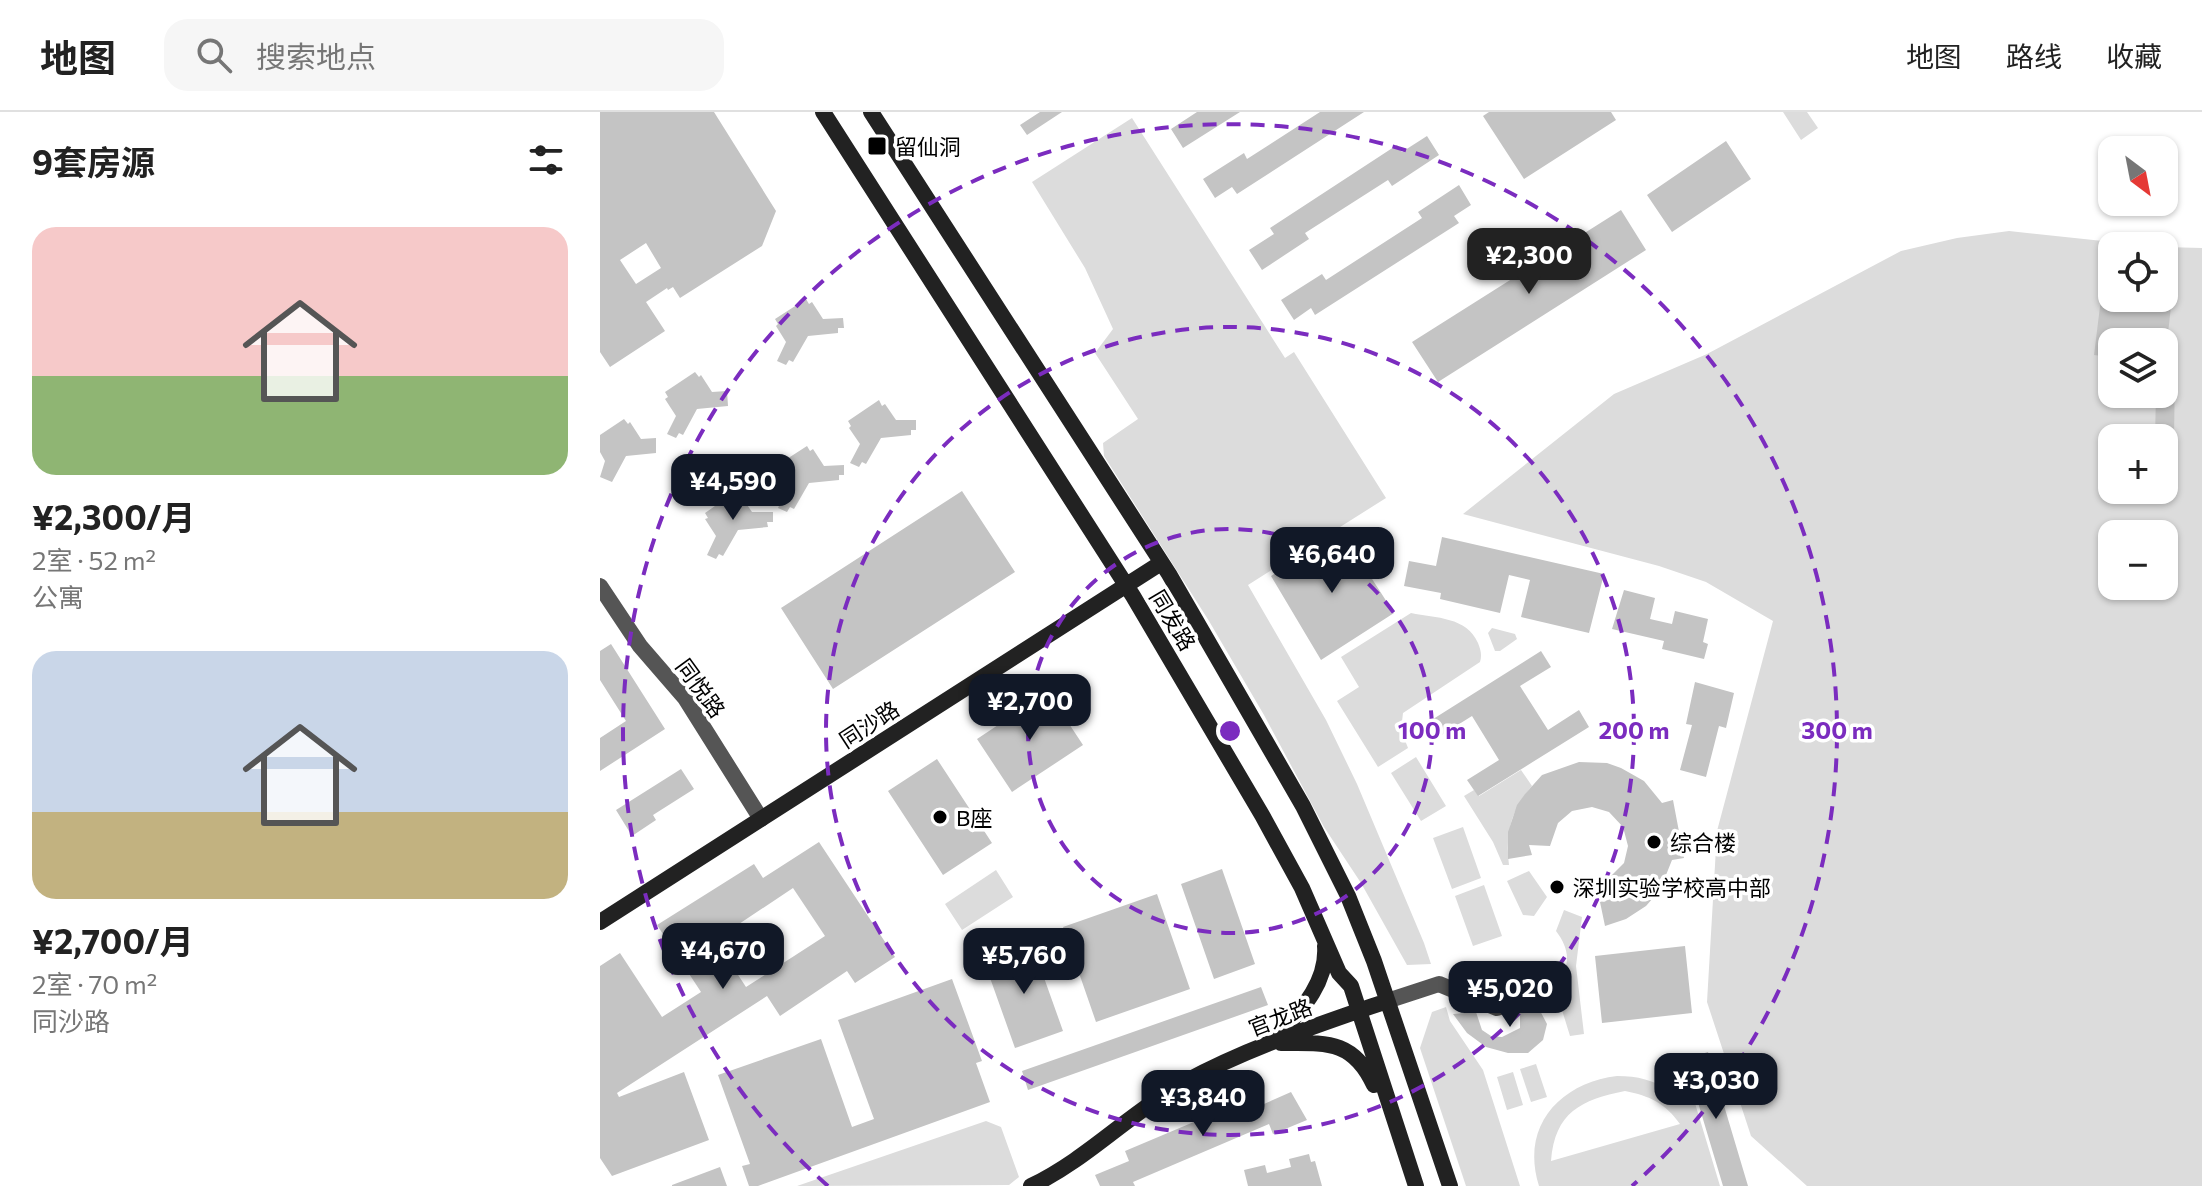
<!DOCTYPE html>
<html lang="zh">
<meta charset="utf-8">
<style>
body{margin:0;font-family:Commissioner,"Noto Sans SC",sans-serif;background:#f6f6f6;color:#222;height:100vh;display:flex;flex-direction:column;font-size:30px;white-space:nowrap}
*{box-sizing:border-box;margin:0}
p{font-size:26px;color:#767676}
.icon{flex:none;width:44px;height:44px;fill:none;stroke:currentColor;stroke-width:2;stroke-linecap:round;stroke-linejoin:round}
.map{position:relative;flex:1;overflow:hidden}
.side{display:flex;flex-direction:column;background:#fff;width:600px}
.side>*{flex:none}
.needle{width:52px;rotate:148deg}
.buttons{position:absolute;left:1498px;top:24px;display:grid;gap:16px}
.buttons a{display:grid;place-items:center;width:80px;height:80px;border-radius:16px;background:#fff;box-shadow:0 2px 6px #0004;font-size:40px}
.price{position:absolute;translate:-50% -68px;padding:0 18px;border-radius:16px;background:#111827;color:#fff;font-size:26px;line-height:52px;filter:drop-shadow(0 2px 4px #0008)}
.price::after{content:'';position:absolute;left:50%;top:48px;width:24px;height:18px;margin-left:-12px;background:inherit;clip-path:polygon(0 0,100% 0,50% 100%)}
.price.active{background:#222;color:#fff}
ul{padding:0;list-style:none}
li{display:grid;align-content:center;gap:16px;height:424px;padding:0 32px}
li span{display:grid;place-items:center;height:248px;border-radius:24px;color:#555}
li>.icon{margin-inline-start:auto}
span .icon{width:144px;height:144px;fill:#fffc;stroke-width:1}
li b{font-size:34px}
h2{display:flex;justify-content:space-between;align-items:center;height:96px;padding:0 32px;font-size:34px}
header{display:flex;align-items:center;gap:48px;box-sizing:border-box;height:112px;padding:0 40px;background:#fff;border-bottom:2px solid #e0e0e0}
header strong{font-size:38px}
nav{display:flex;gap:44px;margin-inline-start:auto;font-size:28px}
.search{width:560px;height:72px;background:#f6f6f6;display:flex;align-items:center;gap:20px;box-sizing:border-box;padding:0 28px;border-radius:24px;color:#767676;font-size:30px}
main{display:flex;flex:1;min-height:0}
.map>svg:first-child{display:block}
</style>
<header>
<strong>地图</strong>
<div class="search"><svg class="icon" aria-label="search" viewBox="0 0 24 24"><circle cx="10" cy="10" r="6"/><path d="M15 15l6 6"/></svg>搜索地点</div>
<nav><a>地图</a><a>路线</a><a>收藏</a></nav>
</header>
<main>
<section class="side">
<h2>9套房源<svg class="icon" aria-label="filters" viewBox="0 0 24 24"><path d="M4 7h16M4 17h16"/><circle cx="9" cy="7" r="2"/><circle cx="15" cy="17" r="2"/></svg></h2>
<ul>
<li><span style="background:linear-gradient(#f6c9c9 60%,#8fb573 0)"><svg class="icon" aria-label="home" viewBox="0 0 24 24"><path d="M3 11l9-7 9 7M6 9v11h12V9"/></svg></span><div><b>¥2,300/月</b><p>2室 · 52 m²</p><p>公寓</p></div></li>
<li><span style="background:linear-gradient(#c9d6e8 65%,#c2b280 0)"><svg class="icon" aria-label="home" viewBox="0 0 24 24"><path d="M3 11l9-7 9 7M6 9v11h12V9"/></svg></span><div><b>¥2,700/月</b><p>2室 · 70 m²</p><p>同沙路</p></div></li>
</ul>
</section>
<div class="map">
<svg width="1602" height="1074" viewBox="0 0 1602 1074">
<rect width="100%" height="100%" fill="#fff"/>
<path fill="#dcdcdc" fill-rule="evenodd" d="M1183,0H1207L1218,16L1201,28Z
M532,6L685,246L694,240L786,386L648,473L726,608L757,672L824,831L831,852L807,853L761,771L724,715L664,603L609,509L504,344L503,331L538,307L495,241L513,217L485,156L432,70Z
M1409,119L1550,134H1512V186H1564V135L1602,136V1074H1207L1151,1024L1107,890L1117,719L1173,509L1106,470L1059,454L863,402L1014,282L1107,242L1301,139L1357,126ZM1512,230H1564V282H1512ZM1512,326H1564V378H1512ZM1512,422H1564V474H1512Z
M811,501C836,506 867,505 878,531C881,539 882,543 880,550L803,601L801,618L808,636L778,655L737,589L759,575L741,545Z
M892,516L915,522L917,527L900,539H895L888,521Z
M816,645L846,694L821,709L791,661Z
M921,658L932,674C911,697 905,722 909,753H903L893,730L864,684L874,678L879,684Z
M863,715L881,766L852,777L833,726Z
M396,758L413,785L362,818L345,792Z
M929,759L947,785L934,804L923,803L907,769Z
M884,773L902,824L873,834L855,784Z
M964,798L982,805L976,854L984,922L970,924L954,872C972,856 970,837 956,819Z
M846,895L850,909L883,958L920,1074H866L820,936L832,900Z
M936,952L947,985L931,990L920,957Z
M913,960L923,993L907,998L897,965Z
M1017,964C1038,964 1053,968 1071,979L1070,972L1088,968L1120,1074H939C920,1014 960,971 1017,964ZM1025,979C1050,984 1065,991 1080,1012L951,1049C955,1000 981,988 1025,979Z
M386,1009L401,1015L419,1065L409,1073L197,1074Z"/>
<path fill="#c4c4c4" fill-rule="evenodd" d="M0,0H114L176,99L162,134L80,186L73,175L68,178L67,176L46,190L65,219L10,255L0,240ZM46,131L61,156L36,172L20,148Z
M440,0H462L427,23L420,13Z
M597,0H640L583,36L571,17Z
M720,0H764L637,82L632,75L615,86L603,67L644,41L647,47Z
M889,0H1011L1016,8L924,67L883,4Z
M827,24L839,43L792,74L788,68L705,121L709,127L662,158L649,138L674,122L670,116L797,33L802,40Z
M1126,29L1151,67L1072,120L1047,83Z
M859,73L871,93L854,104L859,111L715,203L711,196L694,208L681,188L722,162L726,168L822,106L818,100Z
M1021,98L1046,138L838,270L812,230Z
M1505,154H1512V186H1572L1567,230H1512V245L1494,243Z
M206,187L209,192L212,190L223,207L243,206L244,216H238V221L208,224L193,250L189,248L186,253L177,249L186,230L176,214L178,212L175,207Z
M95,260L99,265L101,263L112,280L127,279L128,294L97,297L83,323L79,321L76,326L67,322L76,304L65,287L68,285L65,280Z
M1564,261H1575L1574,326H1555L1556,282H1564Z
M279,288L282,294L285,292L296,308H316V318H311V323L281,326L266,352L262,350L259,355L250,351L260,332L249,316L251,314L248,309Z
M24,307L28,312L30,310L41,327L56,326V341L26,344L12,370L0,365L5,349L0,340V323Z
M207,334L210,339L213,337L224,354L244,353V363H239V368L209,371L194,397L190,395L187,400L178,396L187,377L177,361L179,359L176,354Z
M362,379L415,460L233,577L181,496Z
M135,380L139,386L141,384L152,400H173V410H167L168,415L138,418L123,444L119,442L116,447L107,443L116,424L105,407L108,406L105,401Z
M748,421L758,436L754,439L794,501L721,548L671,464L738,422L741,426Z
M842,425L1004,462L989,521L921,505L930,468L909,463L900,501L840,487L841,481L804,474L809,449L836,454Z
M1024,478L1055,486L1050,507L1072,512L1075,499L1108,507L1103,530L1108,532L1104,547L1062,537L1064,529L1012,517Z
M11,532L65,617L0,659V626L26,609L0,568V539Z
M941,539L951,555L920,574L948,618L979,598L989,615L878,684L867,668L899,648L872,604L840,624L830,609Z
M1095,570L1134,581L1126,616L1119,614L1106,665L1080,658L1092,613L1086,612Z
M448,580L483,633L412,680L377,627Z
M337,647L392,731L343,763L288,679Z
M979,650L1007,651L1021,656L1044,669L1062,691L1073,688L1084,746L1072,748L1060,778L1046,794L1026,807L1005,814L1000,790L1016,786L1007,768L1024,751L1028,734L1023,715L1009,700L992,695L972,699L958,711L950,734L929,733L932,743L908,747V720L917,693L925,682L942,663Z
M81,657L94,677L53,703L56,708L32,724L16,698Z
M219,730L295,845L255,871L247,859L180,904L167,884L17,981L19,985L84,960L109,1028L12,1064L0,1046V854L20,841L62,905L101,880L57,813L154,752L163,766ZM193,776L225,824L146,875L115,828Z
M622,757L655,852L614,867L581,772Z
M557,782L590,877L496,910L463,815Z
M432,832L463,919L415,936L384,849Z
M1085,834L1092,901L1002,911L995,844Z
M871,866H888L906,870L897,882H893L877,876Z
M352,867L382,949L376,951L390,990L158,1074H149L142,1054L150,1052L118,963L221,927L252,1015L274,1007L238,908Z
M661,875L668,893L428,978L422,959Z
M922,878L936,891L947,912L943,928L928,941H908L886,935L867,921L853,902L876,900L882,918L891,924L902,925L920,916V902L917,892Z
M1108,940L1148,1074H1123L1085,947Z
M691,980L707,1008L673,1022L669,1012L533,1070L535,1074H500L495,1063L529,1049L525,1039L653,985L657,995Z
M709,1042L711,1050L715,1049L722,1074H648L644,1058L665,1053L667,1061L691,1055L689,1047Z
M120,1055L127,1074H72V1073Z"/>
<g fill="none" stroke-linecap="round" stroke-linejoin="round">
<path stroke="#555" stroke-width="16" d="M0,474L40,534L85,586L161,707
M787,889L839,872L897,896L903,894L911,880"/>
<path stroke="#222" stroke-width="16" d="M223,0L533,484L662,703L702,776L739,861L751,874L816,1074
M271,0L569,462L703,694L748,784L774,849L850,1074
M0,810L561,451
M672,930C696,903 728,874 725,834
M681,931C725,931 753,927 774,973
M431,1074C486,1048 530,1001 583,971C647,936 718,913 787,889"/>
</g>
<g fill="none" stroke="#7b2cbf" stroke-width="4" stroke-dasharray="14 10">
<circle cx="630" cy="619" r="202"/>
<circle cx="630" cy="619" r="404"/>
<path d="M228 1074A607 607 0 1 1 1032 1074"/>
</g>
<g fill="#000" stroke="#fff" stroke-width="3">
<rect x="267" y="24" width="20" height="20" rx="4"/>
<circle cx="340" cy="705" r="8"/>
<circle cx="1054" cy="730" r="8"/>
<circle cx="957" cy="775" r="8"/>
</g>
<g text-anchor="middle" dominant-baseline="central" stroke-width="7" stroke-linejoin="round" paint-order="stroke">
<g font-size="22" fill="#000" stroke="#fff" text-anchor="start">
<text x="295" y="34">留仙洞</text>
<text x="356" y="705">B座</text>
<text x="1070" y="730">综合楼</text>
<text x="973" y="775">深圳实验学校高中部</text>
</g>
<g font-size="22" fill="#000" stroke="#fff">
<text transform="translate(573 508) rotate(59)">同发路</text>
<text transform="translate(101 576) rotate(54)">同悦路</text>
<text transform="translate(269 612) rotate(-33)">同沙路</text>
<text transform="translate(680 905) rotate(-21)">官龙路</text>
</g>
</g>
<circle cx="630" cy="619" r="12" fill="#7b2cbf" stroke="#fff" stroke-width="4"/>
<g font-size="24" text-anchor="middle" font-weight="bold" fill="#7b2cbf" stroke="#fff" stroke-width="7" stroke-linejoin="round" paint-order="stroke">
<text x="832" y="627">100 m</text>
<text x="1034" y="627">200 m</text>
<text x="1237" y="627">300 m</text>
</g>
</svg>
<div class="buttons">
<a><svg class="needle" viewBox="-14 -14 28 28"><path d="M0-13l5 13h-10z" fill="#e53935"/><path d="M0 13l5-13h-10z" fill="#767676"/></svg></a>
<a><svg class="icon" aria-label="locate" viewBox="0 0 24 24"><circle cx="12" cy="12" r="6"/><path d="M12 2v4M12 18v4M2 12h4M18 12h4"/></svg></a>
<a><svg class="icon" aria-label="layers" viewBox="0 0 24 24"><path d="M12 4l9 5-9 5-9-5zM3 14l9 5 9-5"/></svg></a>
<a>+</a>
<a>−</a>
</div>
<b class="price active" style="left:929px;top:184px">¥2,300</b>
<b class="price" style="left:133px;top:410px">¥4,590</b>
<b class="price" style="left:732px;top:483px">¥6,640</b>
<b class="price" style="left:430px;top:630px">¥2,700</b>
<b class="price" style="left:123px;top:879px">¥4,670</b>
<b class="price" style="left:424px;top:884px">¥5,760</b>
<b class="price" style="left:910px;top:917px">¥5,020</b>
<b class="price" style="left:1116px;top:1009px">¥3,030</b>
<b class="price" style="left:603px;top:1026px">¥3,840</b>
</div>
</main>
